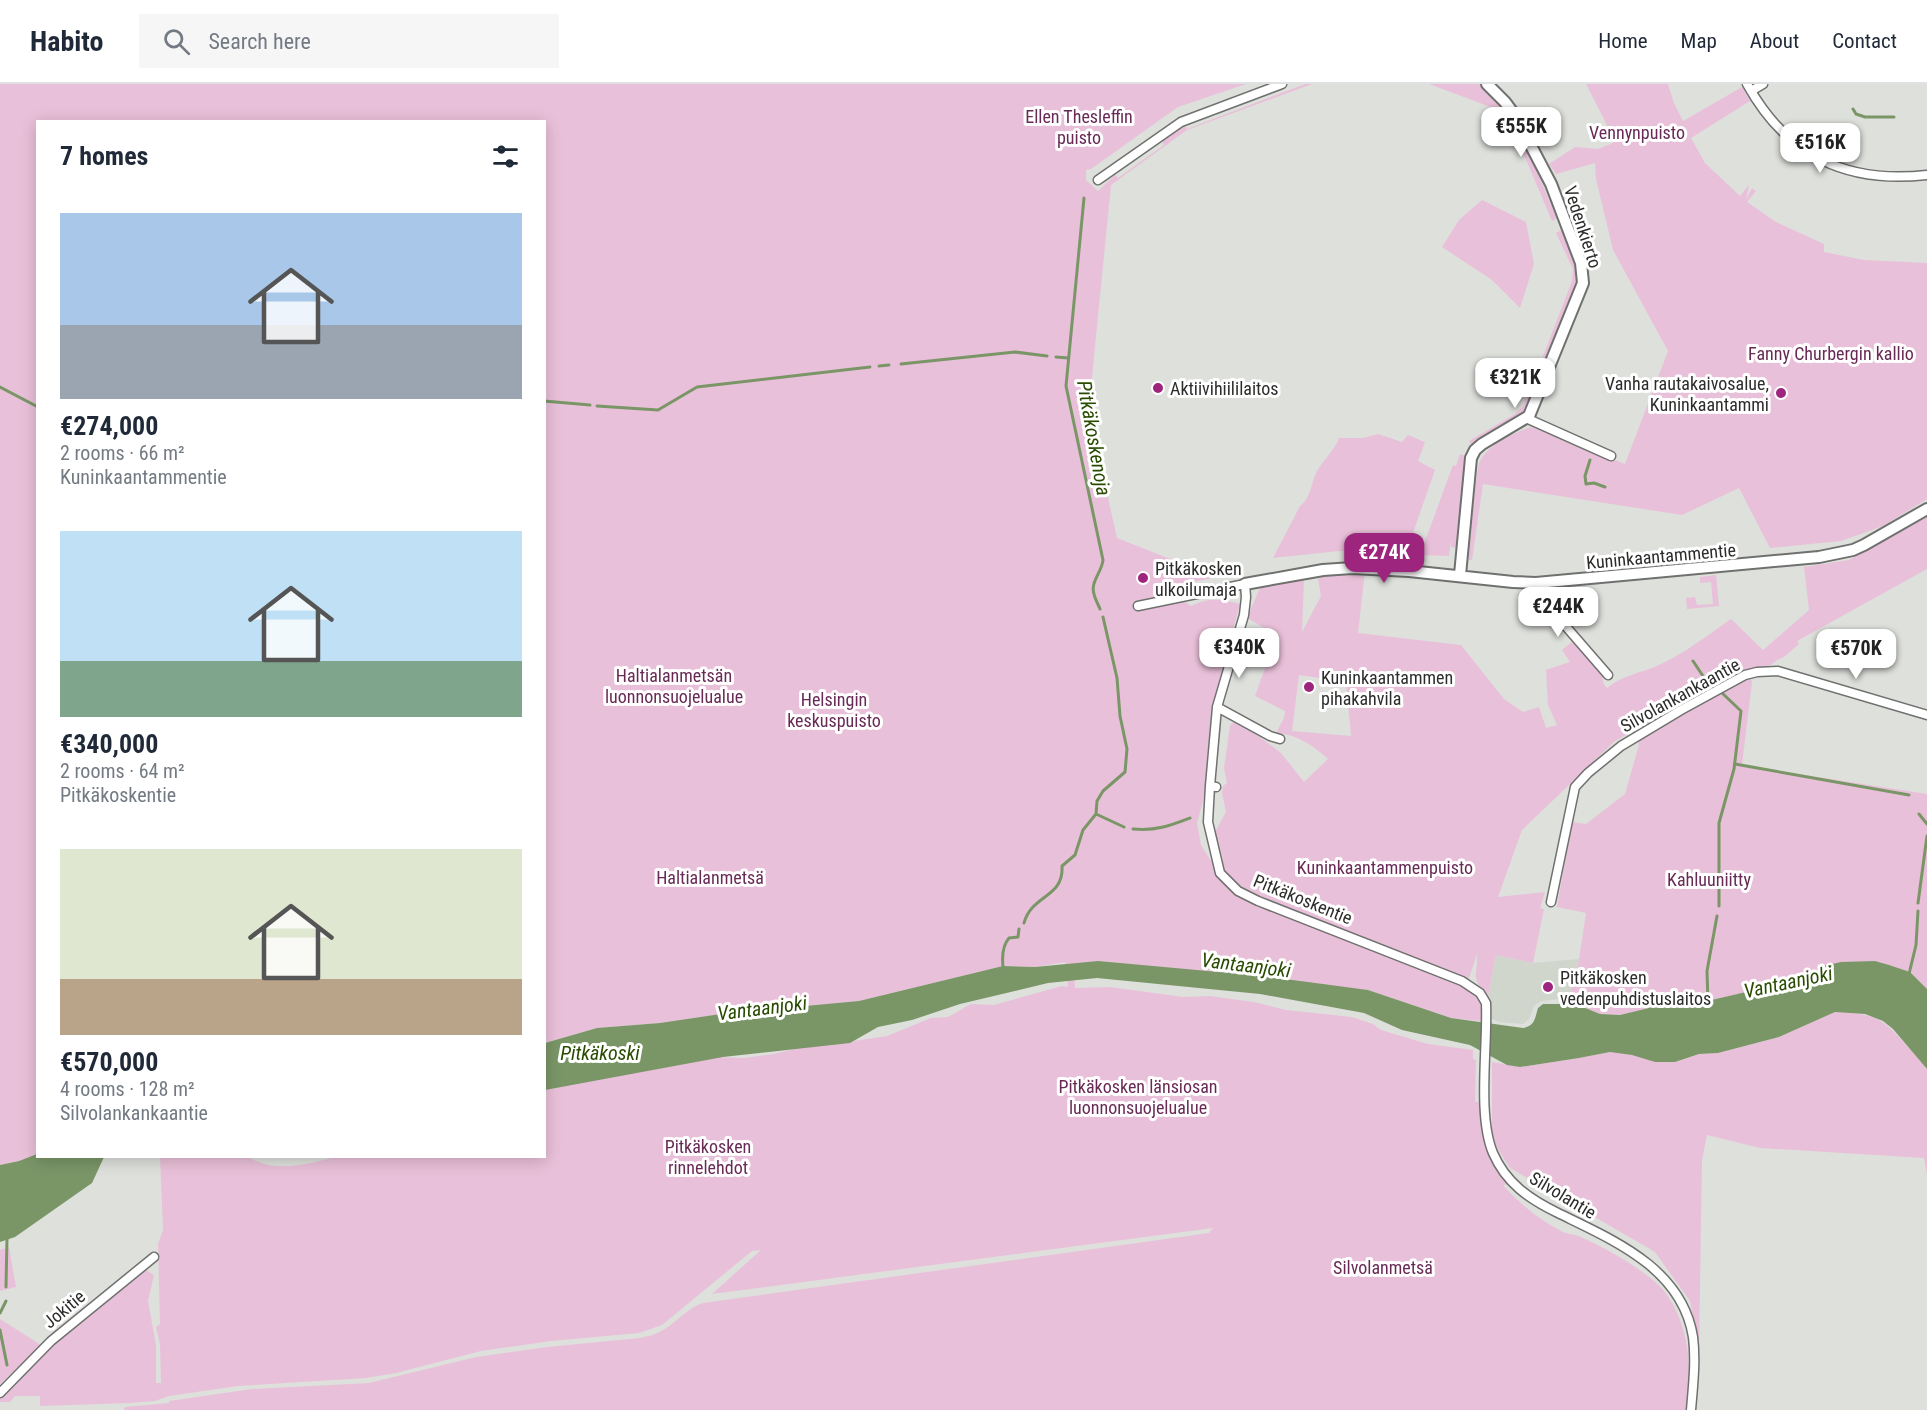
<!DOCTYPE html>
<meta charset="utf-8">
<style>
body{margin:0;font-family:"Roboto Condensed",sans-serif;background:#f6f6f7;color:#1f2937;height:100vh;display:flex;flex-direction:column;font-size:22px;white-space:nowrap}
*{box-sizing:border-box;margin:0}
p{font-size:20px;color:#747a83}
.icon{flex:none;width:33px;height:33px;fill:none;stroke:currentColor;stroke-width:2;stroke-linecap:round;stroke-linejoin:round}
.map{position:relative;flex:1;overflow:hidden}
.details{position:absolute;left:36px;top:36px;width:510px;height:1038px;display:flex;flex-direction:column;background:#fff;border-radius:0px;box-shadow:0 3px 15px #0003}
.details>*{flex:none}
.price{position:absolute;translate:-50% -51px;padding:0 14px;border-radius:12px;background:#fff;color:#222;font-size:20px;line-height:39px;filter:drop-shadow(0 2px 3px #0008)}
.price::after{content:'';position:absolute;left:50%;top:36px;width:18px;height:14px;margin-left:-9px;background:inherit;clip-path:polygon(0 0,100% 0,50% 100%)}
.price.active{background:#9d257d;color:#fff}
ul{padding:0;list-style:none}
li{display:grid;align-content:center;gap:12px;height:318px;padding:0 24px}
li span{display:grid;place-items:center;height:186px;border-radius:0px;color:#555}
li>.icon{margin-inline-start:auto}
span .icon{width:108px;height:108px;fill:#fffc;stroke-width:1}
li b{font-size:26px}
h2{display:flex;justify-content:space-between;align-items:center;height:72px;padding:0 24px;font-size:26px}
header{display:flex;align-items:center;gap:36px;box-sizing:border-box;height:84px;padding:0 30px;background:#fff;border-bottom:2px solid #e0e1e3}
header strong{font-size:28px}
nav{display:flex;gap:33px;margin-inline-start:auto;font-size:21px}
.search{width:420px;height:54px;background:#f6f6f7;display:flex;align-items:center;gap:15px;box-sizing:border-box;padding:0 21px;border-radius:0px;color:#747a83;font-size:22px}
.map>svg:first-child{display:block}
</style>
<header>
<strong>Habito</strong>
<div class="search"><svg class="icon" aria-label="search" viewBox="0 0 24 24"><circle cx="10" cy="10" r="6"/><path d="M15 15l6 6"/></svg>Search here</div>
<nav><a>Home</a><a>Map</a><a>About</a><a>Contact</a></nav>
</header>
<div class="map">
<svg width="1927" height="1326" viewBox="0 0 1927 1326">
<rect width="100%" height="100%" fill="#dee0dc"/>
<path fill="#d0d6cc" d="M1496,871L1533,879L1579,875L1569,914L1541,917L1534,922L1529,935L1523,940L1499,938L1490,934L1488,912Z"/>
<path fill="#e9c0d9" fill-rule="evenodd" d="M0,0H1246L1178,23L1091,85L1086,86V96L1098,107L1115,91L1118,94L1164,61L1162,57L1185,42L1187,45L1305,0H1312L1187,46L1111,101L1091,303L1100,378L1117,454L1216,493L1166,504L1191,522C1209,513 1222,515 1240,520L1211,626L1204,713L1197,739L1201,761L1211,777L1223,775L1215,748L1226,728L1222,709L1223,702L1227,699L1224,684L1230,642L1234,637H1239L1281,669L1304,698L1328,675C1313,661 1296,650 1276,649L1284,634L1285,627L1255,612L1277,551L1247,534L1260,504L1304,495L1302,548L1321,512L1318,495L1332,489L1365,487L1358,549L1461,561L1504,615L1523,628L1539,623L1546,644L1557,641L1548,621L1546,586L1570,578L1562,566L1573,557C1583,568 1604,583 1603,599L1607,604C1623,591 1641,589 1659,581C1685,569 1708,551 1731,535L1763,566L1809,526L1804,483L1849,476L1927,433V485L1797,557L1799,560L1784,573L1777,576L1771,581L1747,586L1674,626L1673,624L1615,657L1522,746L1498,813L1545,808L1540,824L1544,825L1533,879L1496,871L1488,912C1469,892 1478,893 1477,870L1466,903C1487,918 1482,914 1481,937L1451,934L1368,906L1098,877L1073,880L1075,904L1110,903L1183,913L1209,912L1254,918L1286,926L1352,933L1373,940L1381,946L1391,949L1428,960L1473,966V975L1476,976L1475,1018H1480C1483,1054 1482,1072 1509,1100L1503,1101C1520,1120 1539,1136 1561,1147C1566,1150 1573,1150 1578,1152C1601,1161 1649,1188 1664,1207C1678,1225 1686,1248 1688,1271C1690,1289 1688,1308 1687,1326H124L125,1323L169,1319V1317L252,1305L369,1299L476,1273L547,1263L640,1254C648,1252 655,1251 663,1246C677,1238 687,1224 703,1219L1209,1149L1213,1144L712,1210L761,1166L752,1167L662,1241L639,1249L551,1257L481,1267L396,1289L366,1294L238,1302L169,1312L155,1317L129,1319L40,1322V1312H15L10,1318H0V1313C40,1269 95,1227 140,1188L146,1186L154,1191L148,1217L156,1261V1299H161L160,1260L156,1243L160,1240L158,1160L163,1146L160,1073H248C277,1090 308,1080 339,1072H544V997L715,973L744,974L774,970L806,962L840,959L887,952L931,934L948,933L971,920L994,921L1062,902L1068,903L1065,878L1035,883L1003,882L859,917L794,923L761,924L660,939L597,944L545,959L544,38H38V1070L19,1077L0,1081ZM1299,591L1346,598L1351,652L1292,647Z
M1429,0H1479C1517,26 1538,93 1557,134L1552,137L1511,40L1496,25Z
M1586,0H1668L1674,19L1683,37L1742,3L1750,17L1691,54L1705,79L1740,112L1749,101L1746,116L1752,104L1756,107L1747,118L1776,138L1824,160V168L1864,176L1927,179V415L1883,442L1841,457L1770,464L1739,404L1682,431L1483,400L1472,476H1469C1468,465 1476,386 1480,377C1488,361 1515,348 1531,343L1625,380L1668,267L1613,166L1596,95L1595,79L1556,90L1549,80L1575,63L1598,65L1613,59L1610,47Z
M1482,116L1526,138L1534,180L1520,224L1492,196L1442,163L1459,136Z
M1561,146L1576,179L1577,196L1530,315L1522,330L1472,362L1469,357L1515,330L1522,323L1530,306L1572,197L1573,185L1556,149Z
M1378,350L1402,358L1408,351L1425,358L1418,377L1435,386L1407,466L1339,467L1273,474L1300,422C1311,414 1311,399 1317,387C1324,375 1334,367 1339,354H1363Z
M1460,370L1466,372L1458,464L1451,463V456L1449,472L1420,471L1453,381L1456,382Z
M1716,491L1719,522L1687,525L1686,514L1695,513L1697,521L1713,520L1711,498L1700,499V493Z
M1750,593L1752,598L1742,681L1927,710V905L1910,888L1875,877L1824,882L1809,890L1772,895L1747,908L1703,918L1653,923L1620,931L1600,930L1578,921L1566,920L1569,914L1579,875L1586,829L1557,823L1572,738L1586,740L1625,710L1639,661L1638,656Z
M1835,928C1871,930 1882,932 1905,960C1913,968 1921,976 1927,985V1090L1924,1074L1760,1064L1707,1051L1702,1076L1699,1265L1690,1217L1655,1168L1510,1084L1492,1056V978L1520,983L1579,974L1610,968L1632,970L1655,978H1675L1699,970L1718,969L1779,953Z
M9,1163L16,1203L0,1207V1166Z
M0,1235L41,1261L0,1300Z"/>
<path fill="#7a9667" d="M1098,877L1263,892L1368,906L1451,934L1523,944C1535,942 1535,934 1538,924L1543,920H1566L1578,921L1600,930L1620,931L1653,923L1703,918L1746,908L1772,895L1809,890L1824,882L1841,878L1875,877L1889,881L1910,888L1927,905V985L1893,945L1883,937L1865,930L1835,928L1779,953L1718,969L1699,970L1675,978H1655L1632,971L1610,968L1579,974L1520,983L1507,981L1470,961L1402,946L1364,929L1260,910L1097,894L1048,899L960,920L912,936L878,943L850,959L723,973L545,1006V959L597,944L660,939L761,924L794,923L859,917L1003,882L1035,883Z
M37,1070L38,1072L104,1073L92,1099L15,1153L0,1158V1081L19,1077Z"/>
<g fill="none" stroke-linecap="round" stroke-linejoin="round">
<path stroke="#7a9667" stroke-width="3" d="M1853,25L1856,30L1865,33H1894
M1084,114L1066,302L1103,476C1102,488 1090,498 1094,510C1095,515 1098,520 1100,525
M1056,273L1068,274
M901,280L1015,268L1047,272
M879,282L889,281
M0,303L38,323
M544,317L590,321
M597,322L658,326L697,303L870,283
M1590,376L1585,392L1586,400L1594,399L1605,403
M1693,577L1709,601L1715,604
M1735,680L1909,711
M1096,730L1124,743
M1919,730L1927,740
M1133,745C1156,747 1169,742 1190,734
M1918,819L1927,752
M1719,822V739L1734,685L1741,627L1721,608
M1024,839C1032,810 1064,814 1062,782L1075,771L1083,746L1096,730L1097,717L1103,707L1125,688L1127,665L1120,632L1117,594L1103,533
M1003,883C1002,873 1002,862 1009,854L1018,853L1019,845
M1909,890L1916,861L1918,827
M1708,919L1707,887L1717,832
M6,1203L7,1154
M0,1229L6,1217
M0,1246L7,1281"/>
<g stroke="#6f716e" stroke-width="11">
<path id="minor" d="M1747,0C1787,72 1846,100 1927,91
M1751,7L1763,0
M1098,96L1181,38L1282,0
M1526,334L1611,372
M1536,499L1549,523L1608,591
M1138,522L1245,500L1246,513L1244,531L1217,623L1210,702L1216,703
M1217,623L1270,652L1280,655
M1210,702L1208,738L1220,789L1238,807L1258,817L1462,897L1480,909L1486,919C1488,962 1477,1031 1493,1069C1506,1099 1529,1115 1558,1129C1613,1156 1682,1184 1693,1253C1696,1277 1693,1302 1691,1326
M1551,818L1575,703L1588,689L1621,662L1681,626L1745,591L1757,588L1778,587L1927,631
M0,1309L51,1257L154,1173"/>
</g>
<g stroke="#6f716e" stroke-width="14">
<path id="tertiary" d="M1460,491L1471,374L1475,366L1482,360L1529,332L1583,199L1581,179L1551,100L1516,33L1505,18L1487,0
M1245,500L1323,486L1352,484L1409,487L1513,498L1536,499L1819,473L1853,466L1864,461L1927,425"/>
</g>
<use href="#minor" stroke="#fff" stroke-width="8"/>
<use href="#tertiary" stroke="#fff" stroke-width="10"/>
</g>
<g fill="#9d257d" stroke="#fff" stroke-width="2">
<circle cx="1158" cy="304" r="6"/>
<circle cx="1781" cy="309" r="6"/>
<circle cx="1143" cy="494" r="6"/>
<circle cx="1309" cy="603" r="6"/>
<circle cx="1548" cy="903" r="6"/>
</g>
<g text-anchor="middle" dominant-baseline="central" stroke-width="6" stroke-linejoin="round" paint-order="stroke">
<g font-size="18" fill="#682a55" stroke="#fff">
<text x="1079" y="32">Ellen Thesleffin<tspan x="1079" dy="21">puisto</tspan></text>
<text x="1637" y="48">Vennynpuisto</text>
<text x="1831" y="269">Fanny Churbergin kallio</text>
<text x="674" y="591">Haltialanmetsän<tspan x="674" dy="21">luonnonsuojelualue</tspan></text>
<text x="834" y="615">Helsingin<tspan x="834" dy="21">keskuspuisto</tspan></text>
<text x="1385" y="783">Kuninkaantammenpuisto</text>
<text x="710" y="793">Haltialanmetsä</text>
<text x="1709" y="795">Kahluuniitty</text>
<text x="1138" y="1002">Pitkäkosken länsiosan<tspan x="1138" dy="21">luonnonsuojelualue</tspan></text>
<text x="708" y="1062">Pitkäkosken<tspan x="708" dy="21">rinnelehdot</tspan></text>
<text x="1383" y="1183">Silvolanmetsä</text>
</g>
<g font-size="18" fill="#2c2d2b" stroke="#fff">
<text transform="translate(1583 143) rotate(72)">Vedenkierto</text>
<text transform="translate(1661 472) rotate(-5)">Kuninkaantammentie</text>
<text transform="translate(1680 611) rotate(-29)">Silvolankankaantie</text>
<text transform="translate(1303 815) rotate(22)">Pitkäkoskentie</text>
<text transform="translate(1563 1111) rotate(31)">Silvolantie</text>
<text transform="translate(64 1225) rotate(-40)">Jokitie</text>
</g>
<g font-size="18" fill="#2c2d2b" stroke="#fff" text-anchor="start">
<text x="1769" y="299" text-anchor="end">Vanha rautakaivosalue,<tspan x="1769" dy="21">Kuninkaantammi</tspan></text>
<text x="1170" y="304">Aktiivihiililaitos</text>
<text x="1155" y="484">Pitkäkosken<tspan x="1155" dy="21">ulkoilumaja</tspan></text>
<text x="1321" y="593">Kuninkaantammen<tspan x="1321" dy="21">pihakahvila</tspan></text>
<text x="1560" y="893">Pitkäkosken<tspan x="1560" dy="21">vedenpuhdistuslaitos</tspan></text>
</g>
<g font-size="20" font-style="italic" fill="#284b01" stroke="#fff">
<text transform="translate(1094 354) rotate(80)">Pitkäkoskenoja</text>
<text transform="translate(1246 881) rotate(7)">Vantaanjoki</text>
<text transform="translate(1788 898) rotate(-12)">Vantaanjoki</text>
<text transform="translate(762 924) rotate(-7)">Vantaanjoki</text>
<text x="600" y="969">Pitkäkoski</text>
</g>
</g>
</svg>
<b class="price" style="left:1521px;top:74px">€555K</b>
<b class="price" style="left:1820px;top:90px">€516K</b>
<b class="price" style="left:1515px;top:325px">€321K</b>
<b class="price active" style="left:1384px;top:500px">€274K</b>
<b class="price" style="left:1558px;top:554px">€244K</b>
<b class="price" style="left:1239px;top:595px">€340K</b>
<b class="price" style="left:1856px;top:596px">€570K</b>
<section class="details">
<h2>7 homes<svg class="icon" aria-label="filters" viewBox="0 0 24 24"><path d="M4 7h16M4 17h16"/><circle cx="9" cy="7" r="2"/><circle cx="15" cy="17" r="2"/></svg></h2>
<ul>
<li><span style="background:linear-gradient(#a9c7e8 60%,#9aa5b1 0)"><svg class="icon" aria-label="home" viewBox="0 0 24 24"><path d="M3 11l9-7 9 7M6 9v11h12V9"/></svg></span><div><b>€274,000</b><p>2 rooms · 66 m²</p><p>Kuninkaantammentie</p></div></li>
<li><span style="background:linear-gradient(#bfe0f5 70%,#7fa58c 0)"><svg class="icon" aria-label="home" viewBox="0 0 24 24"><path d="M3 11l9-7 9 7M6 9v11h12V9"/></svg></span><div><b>€340,000</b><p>2 rooms · 64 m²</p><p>Pitkäkoskentie</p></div></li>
<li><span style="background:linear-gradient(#dfe7d0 70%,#b9a48a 0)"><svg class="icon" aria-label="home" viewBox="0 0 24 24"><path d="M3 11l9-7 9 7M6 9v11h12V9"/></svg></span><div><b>€570,000</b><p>4 rooms · 128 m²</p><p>Silvolankankaantie</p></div></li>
</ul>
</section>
</div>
